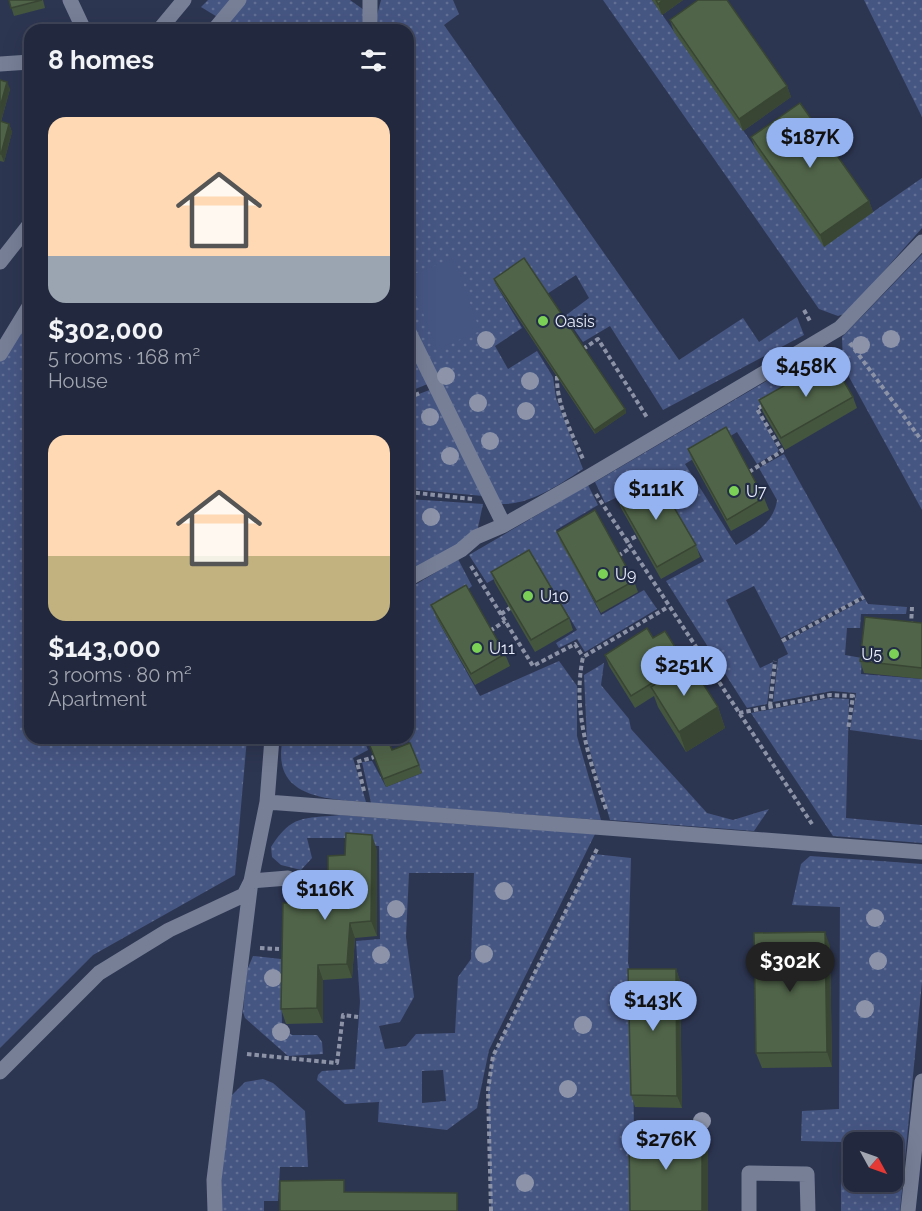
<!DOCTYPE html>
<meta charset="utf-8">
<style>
body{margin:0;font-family:Raleway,sans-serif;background:#2a3044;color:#f1f3f6;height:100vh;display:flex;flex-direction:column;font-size:22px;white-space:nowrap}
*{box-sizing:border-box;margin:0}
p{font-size:20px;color:#a2a6b0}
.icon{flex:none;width:33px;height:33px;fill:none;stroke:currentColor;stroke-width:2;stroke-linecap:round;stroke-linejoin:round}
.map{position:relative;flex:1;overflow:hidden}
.drawer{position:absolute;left:24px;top:24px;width:390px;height:720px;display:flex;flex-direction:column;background:#22283d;border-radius:18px;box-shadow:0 6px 24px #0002,0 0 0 2px #3f4457}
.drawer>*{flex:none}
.needle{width:39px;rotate:130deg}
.tools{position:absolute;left:843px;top:1132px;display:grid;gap:12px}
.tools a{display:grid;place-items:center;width:60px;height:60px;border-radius:12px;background:#22283d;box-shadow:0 6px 24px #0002,0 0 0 2px #3f4457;font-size:30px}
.price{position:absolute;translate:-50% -51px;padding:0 14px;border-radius:21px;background:#95b2f1;color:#111;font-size:20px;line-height:39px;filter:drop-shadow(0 2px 3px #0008)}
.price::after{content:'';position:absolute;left:50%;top:36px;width:18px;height:14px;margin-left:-9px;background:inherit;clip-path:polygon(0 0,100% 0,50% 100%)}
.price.selected{background:#222;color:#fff}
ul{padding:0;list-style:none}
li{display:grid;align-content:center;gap:12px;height:318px;padding:0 24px}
li span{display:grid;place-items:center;height:186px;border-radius:18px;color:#555}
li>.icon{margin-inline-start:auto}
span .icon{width:108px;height:108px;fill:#fffc;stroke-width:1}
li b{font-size:26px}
h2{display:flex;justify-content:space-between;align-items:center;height:72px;padding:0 24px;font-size:26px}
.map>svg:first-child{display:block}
</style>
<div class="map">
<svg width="922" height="1211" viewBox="0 0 922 1211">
<defs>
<pattern id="grass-dots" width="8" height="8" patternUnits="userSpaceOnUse" patternTransform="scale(1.5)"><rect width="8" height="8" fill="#465683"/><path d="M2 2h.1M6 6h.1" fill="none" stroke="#616f95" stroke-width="1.8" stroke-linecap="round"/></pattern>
</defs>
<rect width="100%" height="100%" fill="#2d3651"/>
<path fill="url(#grass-dots)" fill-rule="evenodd" d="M208,0H232L219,18L201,7Z
M239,0H350L364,10L365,30H217Z
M381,0H453L459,14L444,25L679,360L743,318L759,342L797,317L804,335L663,410L610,326L583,342L565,316L589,298L576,275L547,294L525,259L495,283L522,328L495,346L508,369L537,351L553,377L556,398L583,469C559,485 530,505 501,504L408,317V30H378L377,15Z
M603,0H652L824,246L922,178V228L847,313L838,316L819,309Z
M864,0H922V117Z
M922,254V510L843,366L842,337Z
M30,305V738H247L235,875L93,955L0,1048V354Z
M408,344L430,383L408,392Z
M826,346L832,364L757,409L779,451L757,464L737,432L685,464L736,545C754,534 774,523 777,500L759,468L784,454L863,596L781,638L754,586L726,600L760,668L773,662L767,704L747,708L666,581L704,561L658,478L605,503L595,482Z
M435,388L483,496L408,489V398Z
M588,485L598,505L556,530L601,615L644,590L657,609L585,652L577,639L559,648L556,643L577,630L533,557L487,583L469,555Z
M408,499L483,504L476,537L408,579Z
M458,559L472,586L436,617L480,696L559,661L577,686V736L601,820L371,803L362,762L372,761L386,787L422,773L408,738V589Z
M865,599L868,604L907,607L906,614H861L860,628H847L845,655L862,658L861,674L922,679V740L850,730L856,693L832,691L773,702L778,659L788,654L783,643Z
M604,663L601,685L629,719L631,729L707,813L733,820L769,809L754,831L610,820L587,741L584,675Z
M829,698L849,699L846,818L922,825V843L833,836L751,713Z
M283,738H363L368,750L353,758L366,802C324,799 270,797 283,738Z
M340,815L595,834L489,1050L477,1108L447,1130L378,1122L379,1102L345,1104L317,1080L318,1075L322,1071L355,1069L360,1002L356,941L380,939L379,846L358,845V838H307L312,858L301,870L281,865L272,857L271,847C292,814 303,819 340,815ZM409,873H474L471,959L458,977L455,1033L416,1034L406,1046L385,1049L379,1026L400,1022L414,997L406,937ZM443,1070L446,1101L422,1103V1071Z
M594,854L631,858L628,963L632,980L635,1211H491L488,1090L493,1056Z
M810,856L922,864V982L900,1211H841V1142L801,1141L802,1111L839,1109L840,907L792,905L801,864ZM854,1143H892V1182H854Z
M253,956L281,959L282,1028L292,1035H317L322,1042L323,1054L288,1056L245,1018L243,1012L247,970Z
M263,1079L273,1083L305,1111L308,1167H280L278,1201H264V1211H222L221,1178L232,1095L245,1082Z"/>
<path fill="#465683" d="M454,258L480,331L437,349L409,276Z"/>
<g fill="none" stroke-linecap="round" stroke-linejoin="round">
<path stroke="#8c93a7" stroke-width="4" stroke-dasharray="4.5 3" stroke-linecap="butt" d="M804,310L811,323
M850,343L922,441
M583,349L598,339L648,419
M832,367L839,363L840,349
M557,376C556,403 572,434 583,459
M408,398L420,393
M749,472L782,451L757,409L765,404
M408,492L472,499
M596,494L812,824
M625,542L637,536
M618,556L630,548
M471,566L533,666L575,644L583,657
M501,614L510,608
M911,626L912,607
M490,631L505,621
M782,641L864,597
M770,706L775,661
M739,713L830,695L853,696L848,730
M364,791L357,762L374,757
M606,809C589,759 572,710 583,657L668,607
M260,948L279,949
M247,1054L337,1063L343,1015L358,1017
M491,1211L488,1090L493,1056L598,847"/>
<path stroke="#767f96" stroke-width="15" d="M70,0L84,30
M370,0V30
M159,30L184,0
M214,30L239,0
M0,64L30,62
M0,262L30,224
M408,330L504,525
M0,354L30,305
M408,579L461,550L476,537L504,525L590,476L840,328L922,242
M267,802L922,852
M0,1072L99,973L169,930L244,895L251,881L288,878
M215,1211L214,1180L251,881L267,802L272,738
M749,1211V1173L807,1174L808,1211
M908,1211L922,1081"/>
</g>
<g fill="#8d94a9">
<circle cx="891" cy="339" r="9"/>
<circle cx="486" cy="340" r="9"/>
<circle cx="861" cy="345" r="9"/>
<circle cx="446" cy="376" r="9"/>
<circle cx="530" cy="381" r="9"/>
<circle cx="478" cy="403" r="9"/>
<circle cx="526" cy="411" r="9"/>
<circle cx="430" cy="417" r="9"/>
<circle cx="490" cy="441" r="9"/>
<circle cx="450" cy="456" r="9"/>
<circle cx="431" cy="517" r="9"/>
<circle cx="504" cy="891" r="9"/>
<circle cx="396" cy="909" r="9"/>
<circle cx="875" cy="918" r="9"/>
<circle cx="484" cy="954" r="9"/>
<circle cx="381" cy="955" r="9"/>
<circle cx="878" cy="961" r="9"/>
<circle cx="273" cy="978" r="9"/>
<circle cx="865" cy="1009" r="9"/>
<circle cx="583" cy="1025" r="9"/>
<circle cx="281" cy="1032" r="9"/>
<circle cx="568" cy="1089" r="9"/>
<circle cx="702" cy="1121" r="9"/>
<circle cx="525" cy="1183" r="9"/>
</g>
<path fill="#45563f" d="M9,0H43L45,8L14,16Z
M652,0H683L662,15Z
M670,20L787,86L791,97L743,131L674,32Z
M0,80L10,89L1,122L9,124L12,132L4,162L0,161Z
M751,137L869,201L873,212L824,247L755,148Z
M494,279L625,409L626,413L595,434L495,283Z
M853,397L857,408L785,450L763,412L759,400Z
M688,449L764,498L769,510L731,531L692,460Z
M617,497L696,545L700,557L661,579L621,508Z
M557,532L634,581L638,592L601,613L561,543Z
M491,572L569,618L573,630L535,652L495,583Z
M431,605L505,654L510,666L475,685L436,617Z
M922,623V679L864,673L860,661Z
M665,631L686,665L718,707L725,728L686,752L658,707L654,696L635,708L609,666L605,655L653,638Z
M367,738L392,750L410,743L422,773L386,787Z
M377,850V936L355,938L352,978L323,980V1023L286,1024L281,1009L298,903L328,877L345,855Z
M830,946L832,1067L762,1068L756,1053Z
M676,969L680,981L682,1108L635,1107L631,1095Z"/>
<path fill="#384633" d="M663,0H683L662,15L658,4Z
M7,82L10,89L0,125V107Z
M787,86L791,97L743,131L739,119Z
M9,124L12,132L4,162L1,154Z
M869,201L873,212L824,247L820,235Z
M625,409L626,413L595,434L594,430Z
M718,707L725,728L686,752L679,732Z
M372,835L377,850V936L371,921Z
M350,923L355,938L352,978L347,964Z
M825,932L830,946L832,1067L827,1052Z
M318,965L323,980V1023L317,1008Z
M676,969L680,981L682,1108L677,1096Z
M702,1132L708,1146V1211H702Z
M457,1193L458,1197V1211H457Z"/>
<path fill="#506449" stroke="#384633" stroke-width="1.5" d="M9,0H42L11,8Z
M656,0H663L658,4Z
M698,0H727L787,86L739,119L670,20Z
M0,80L7,82L0,107Z
M800,103L869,201L820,235L751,137Z
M0,121L9,124L1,154H0Z
M524,258L625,409L594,430L494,279Z
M831,359L853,397L781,438L759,400Z
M726,427L764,498L727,520L688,449Z
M655,475L696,545L657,567L617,497Z
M595,510L634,581L596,602L557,532Z
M529,550L569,618L531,640L491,572Z
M466,585L505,654L471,674L431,605Z
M865,617L922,623V668L860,661Z
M647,628L653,638L665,631L685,663L631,696L605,655Z
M689,662L718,707L679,732L651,687Z
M367,738H387L392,750L410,743L419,765L383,779Z
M346,833L372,835L371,921L350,923L347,964L318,965L317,1008L281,1009L283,903H298L299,878L328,877V856L345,855Z
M825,932L827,1052L756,1053L754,933Z
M628,969H676L677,1096L631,1095Z
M629,1132H702V1211H630Z
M344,1180V1192L457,1193V1211H280V1181Z"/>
<g fill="#7bd156" stroke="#232c46" stroke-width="2">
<circle cx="543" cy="321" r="6"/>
<circle cx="734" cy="491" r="6"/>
<circle cx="603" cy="574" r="6"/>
<circle cx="528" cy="596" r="6"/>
<circle cx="477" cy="648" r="6"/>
<circle cx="894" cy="654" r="6"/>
</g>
<g text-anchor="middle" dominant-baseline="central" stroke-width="4.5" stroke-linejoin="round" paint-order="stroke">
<g font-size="16" fill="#eaeffd" stroke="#232c46" text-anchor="start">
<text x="555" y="321">Oasis</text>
<text x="746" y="491">U7</text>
<text x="615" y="574">U9</text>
<text x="540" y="596">U10</text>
<text x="489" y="648">U11</text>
<text x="882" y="654" text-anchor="end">U5</text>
</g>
</g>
</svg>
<div class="tools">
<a><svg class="needle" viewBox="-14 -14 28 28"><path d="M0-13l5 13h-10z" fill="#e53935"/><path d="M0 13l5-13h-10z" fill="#a2a6b0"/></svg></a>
</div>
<b class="price" style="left:810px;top:169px">$187K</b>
<b class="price" style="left:806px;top:398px">$458K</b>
<b class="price" style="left:656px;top:521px">$111K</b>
<b class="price" style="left:684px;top:697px">$251K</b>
<b class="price" style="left:325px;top:921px">$116K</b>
<b class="price selected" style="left:790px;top:993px">$302K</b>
<b class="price" style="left:653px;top:1032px">$143K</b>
<b class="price" style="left:666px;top:1171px">$276K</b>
<section class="drawer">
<h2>8 homes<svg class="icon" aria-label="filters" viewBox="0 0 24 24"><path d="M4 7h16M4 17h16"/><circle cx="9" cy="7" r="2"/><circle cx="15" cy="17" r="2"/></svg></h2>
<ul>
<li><span style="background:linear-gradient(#ffd9b3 75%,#9aa5b1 0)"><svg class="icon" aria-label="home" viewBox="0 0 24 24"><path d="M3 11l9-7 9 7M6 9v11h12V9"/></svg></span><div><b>$302,000</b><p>5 rooms · 168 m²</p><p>House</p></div></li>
<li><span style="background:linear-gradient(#ffd9b3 65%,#c2b280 0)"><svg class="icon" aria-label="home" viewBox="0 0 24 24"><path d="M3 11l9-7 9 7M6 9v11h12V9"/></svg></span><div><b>$143,000</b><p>3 rooms · 80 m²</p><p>Apartment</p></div></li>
</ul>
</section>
</div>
